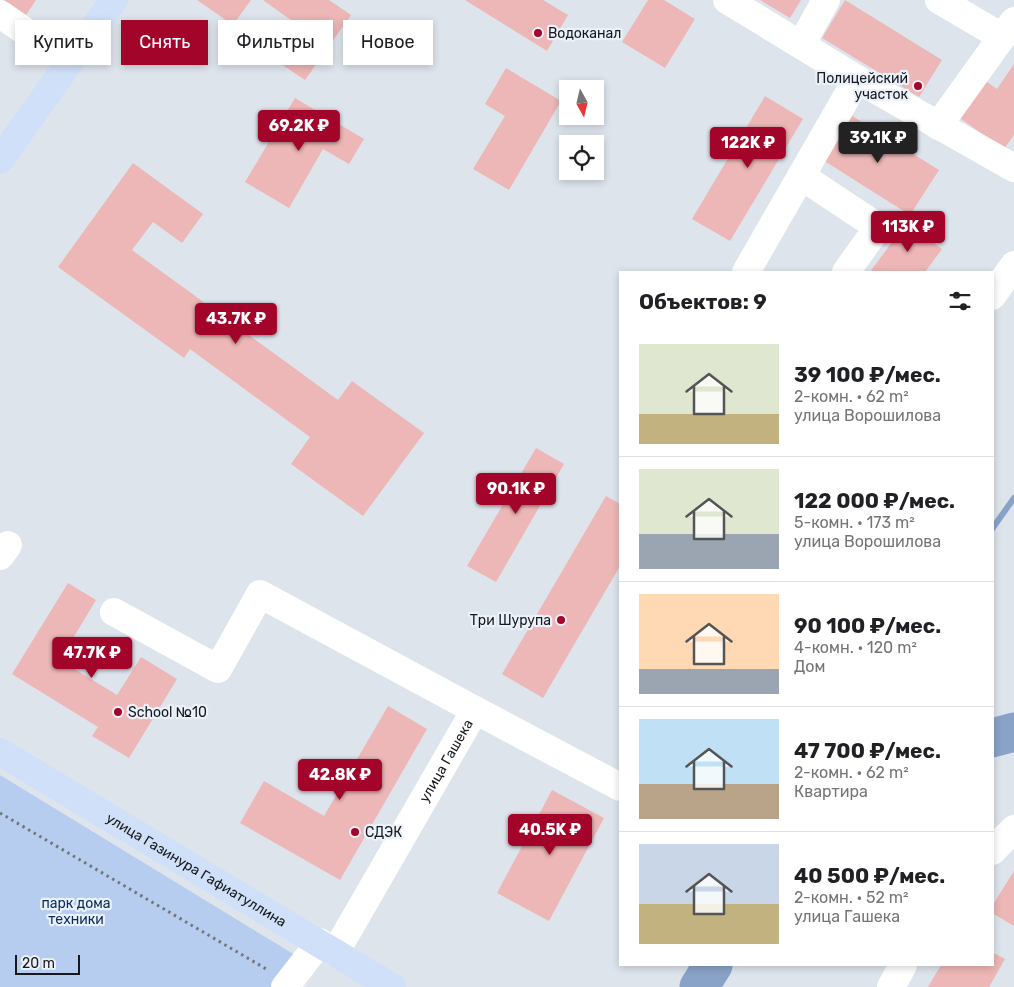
<!DOCTYPE html>
<html lang="ru">
<meta charset="utf-8">
<style>
body{margin:0;font-family:Rubik,sans-serif;background:#f6f6f6;color:#202124;height:100vh;display:flex;flex-direction:column;font-size:19px;white-space:nowrap}
*{box-sizing:border-box;margin:0}
p{font-size:16px;color:#757577}
.icon{flex:none;width:28px;height:28px;fill:none;stroke:currentColor;stroke-width:2;stroke-linecap:round;stroke-linejoin:round}
.map{position:relative;flex:1;overflow:hidden}
.sheet{position:absolute;left:619px;top:271px;width:375px;height:695px;display:flex;flex-direction:column;background:#fff;border-radius:0px;box-shadow:0 2px 8px #0003}
.sheet>*{flex:none}
.guide{position:absolute;left:15px;top:20px;width:475px;height:45px;display:flex;gap:10px}
.needle{width:32px;rotate:172deg}
.buttons{position:absolute;left:559px;top:80px;display:grid;gap:10px}
.buttons a{display:grid;place-items:center;width:45px;height:45px;border-radius:0px;background:#fff;box-shadow:0 2px 8px #0003;font-size:25px}
.scale{position:absolute;left:15px;bottom:12px;width:65px;box-sizing:border-box;padding-left:5px;border:2px solid #17191c;border-top:0;font-size:14px;line-height:18px;white-space:nowrap;color:#17191c;-webkit-text-stroke:4px #ebf1fa;paint-order:stroke}
.price{position:absolute;translate:-50% -42px;padding:0 11px;border-radius:5px;background:#a30429;color:#fff;font-size:16px;line-height:32px;filter:drop-shadow(0 1px 2px #0008)}
.price::after{content:'';position:absolute;left:50%;top:30px;width:15px;height:11px;margin-left:-8px;background:inherit;clip-path:polygon(0 0,100% 0,50% 100%)}
.price.current{background:#222;color:#fff}
ul{padding:0;list-style:none}
li{display:flex;align-items:center;gap:15px;height:125px;padding:0 20px}
li+li{border-top:1px solid #e0e0e0}
li span{display:grid;place-items:center;flex:none;width:140px;height:100px;border-radius:0px;color:#555}
li>.icon{margin-inline-start:auto}
span .icon{width:60px;height:60px;fill:#fffc;stroke-width:1}
li b{font-size:21px}
h2{display:flex;justify-content:space-between;align-items:center;height:60px;padding:0 20px;font-size:21px}
.tag{padding:0 18px;border-radius:0px;background:#fff;box-shadow:0 2px 8px #0003;font-size:18px;line-height:45px}
.tag.current{background:#a30429;color:#fff}
.map>svg:first-child{display:block}
</style>
<div class="map">
<svg width="1014" height="987" viewBox="0 0 1014 987">
<rect width="100%" height="100%" fill="#dee4ec"/>
<path fill="#b6cdef" d="M0,775L295,955L273,987H0Z"/>
<g fill="none" stroke-linecap="round" stroke-linejoin="round">
<path stroke="#89a3c8" stroke-width="6" d="M992,529L1014,498"/>
<path stroke="#89a3c8" stroke-width="39" d="M992,738L1014,732
M699,987L713,965"/>
</g>
<path fill="#ecb7b6" d="M4,0H36L26,15Z
M197,0H251L233,25Z
M263,0H329L351,15L305,80L278,62L302,28Z
M465,0H543L568,15L547,51Z
M648,0H664L695,19L665,68L622,42Z
M760,0H801L790,18Z
M845,0L942,60L919,97L822,38Z
M1014,64V135L1004,149L954,114L980,77L997,89Z
M506,68L561,101L509,190L473,169L505,116L485,104Z
M765,96L803,119L730,241L692,219Z
M295,98L364,139L349,164L323,149L289,208L245,182Z
M846,112L939,170L910,215L818,157Z
M133,163L203,214L182,243L153,222L132,250L338,400L352,381L424,433L363,516L291,464L310,437L190,349L184,358L58,267Z
M906,223L942,249L925,272H870Z
M536,448L564,464L496,582L467,566Z
M606,496L620,504V566L543,698L502,674Z
M68,583L96,600L60,660L117,695L141,657L177,679L129,758L92,736L98,727L12,674Z
M388,706L427,729L340,880L240,823L264,781L324,816Z
M552,790L604,818L549,921L497,893Z
M1014,871V926L992,913V906Z
M992,952L1005,959L989,987H928L941,965H992Z"/>
<g fill="none" stroke-linecap="round" stroke-linejoin="round">
<path stroke="#73777c" stroke-width="3" stroke-dasharray="2.5 4" stroke-linecap="butt" d="M0,813L268,970"/>
<g stroke="#fff" stroke-width="28">
<path d="M727,0L857,79L1014,168"/>
<path d="M939,0L1002,37L1014,21"/>
<path d="M0,14L69,62"/>
<path d="M801,45L826,0"/>
<path d="M938,126L1002,37"/>
<path d="M801,176L878,227L846,272"/>
<path d="M746,272L857,79"/>
<path d="M992,296L1014,265"/>
<path d="M0,556L8,545"/>
<path d="M114,612L218,669L260,594L475,710"/>
<path d="M992,851L1014,829"/>
<path id="s1" d="M335,953L475,710L620,787"/>
<path d="M285,987L320,942"/>
<path d="M891,987L903,965"/>
</g>
<g stroke="#d0e0f8" stroke-width="28">
<path d="M0,160L114,0"/>
<path id="s2" d="M0,752L392,987"/>
</g>
</g>
<g fill="#a30429" stroke="#ebf1fa" stroke-width="2">
<circle cx="538" cy="33" r="5"/>
<circle cx="918" cy="86" r="5"/>
<circle cx="561" cy="620" r="5"/>
<circle cx="118" cy="712" r="5"/>
<circle cx="355" cy="832" r="5"/>
</g>
<g text-anchor="middle" dominant-baseline="central" stroke-width="4.5" stroke-linejoin="round" paint-order="stroke">
<g font-size="14" fill="#17191c" stroke="#ebf1fa" text-anchor="start">
<text x="548" y="33">Водоканал</text>
<text x="908" y="78" text-anchor="end">Полицейский<tspan x="908" dy="16">участок</tspan></text>
<text x="551" y="620" text-anchor="end">Три Шурупа</text>
<text x="128" y="712">School №10</text>
<text x="365" y="832">СДЭК</text>
</g>
<g font-size="14" fill="#17191c" stroke="#ebf1fa">
<text stroke="none"><textPath href="#s1" startOffset="222">улица Гашека</textPath></text>
<text stroke="none"><textPath href="#s2" startOffset="229">улица Газинура Гафиатуллина</textPath></text>
</g>
<g font-size="14" fill="#092c5a" stroke="#ebf1fa">
<text x="76" y="903">парк дома<tspan x="76" dy="16">техники</tspan></text>
</g>
</g>
</svg>
<div class="buttons">
<a><svg class="needle" viewBox="-14 -14 28 28"><path d="M0-13l5 13h-10z" fill="#e53935"/><path d="M0 13l5-13h-10z" fill="#757577"/></svg></a>
<a><svg class="icon" aria-label="locate" viewBox="0 0 24 24"><circle cx="12" cy="12" r="6"/><path d="M12 2v4M12 18v4M2 12h4M18 12h4"/></svg></a>
</div>
<div class="scale">20 m</div>
<b class="price" style="left:299px;top:152px">69.2K ₽</b>
<b class="price current" style="left:878px;top:164px">39.1K ₽</b>
<b class="price" style="left:748px;top:169px">122K ₽</b>
<b class="price" style="left:908px;top:253px">113K ₽</b>
<b class="price" style="left:236px;top:345px">43.7K ₽</b>
<b class="price" style="left:516px;top:515px">90.1K ₽</b>
<b class="price" style="left:92px;top:679px">47.7K ₽</b>
<b class="price" style="left:340px;top:801px">42.8K ₽</b>
<b class="price" style="left:550px;top:856px">40.5K ₽</b>
<div class="guide">
<a class="tag">Купить</a>
<a class="tag current">Снять</a>
<a class="tag">Фильтры</a>
<a class="tag">Новое</a>
</div>
<section class="sheet">
<h2>Объектов: 9<svg class="icon" aria-label="filters" viewBox="0 0 24 24"><path d="M4 7h16M4 17h16"/><circle cx="9" cy="7" r="2"/><circle cx="15" cy="17" r="2"/></svg></h2>
<ul>
<li><span style="background:linear-gradient(#dfe7d0 70%,#c2b280 0)"><svg class="icon" aria-label="home" viewBox="0 0 24 24"><path d="M3 11l9-7 9 7M6 9v11h12V9"/></svg></span><div><b>39 100 ₽/мес.</b><p>2-комн. · 62 m²</p><p>улица Ворошилова</p></div></li>
<li><span style="background:linear-gradient(#dfe7d0 65%,#9aa5b1 0)"><svg class="icon" aria-label="home" viewBox="0 0 24 24"><path d="M3 11l9-7 9 7M6 9v11h12V9"/></svg></span><div><b>122 000 ₽/мес.</b><p>5-комн. · 173 m²</p><p>улица Ворошилова</p></div></li>
<li><span style="background:linear-gradient(#ffd9b3 75%,#9aa5b1 0)"><svg class="icon" aria-label="home" viewBox="0 0 24 24"><path d="M3 11l9-7 9 7M6 9v11h12V9"/></svg></span><div><b>90 100 ₽/мес.</b><p>4-комн. · 120 m²</p><p>Дом</p></div></li>
<li><span style="background:linear-gradient(#bfe0f5 65%,#b9a48a 0)"><svg class="icon" aria-label="home" viewBox="0 0 24 24"><path d="M3 11l9-7 9 7M6 9v11h12V9"/></svg></span><div><b>47 700 ₽/мес.</b><p>2-комн. · 62 m²</p><p>Квартира</p></div></li>
<li><span style="background:linear-gradient(#c9d6e8 60%,#c2b280 0)"><svg class="icon" aria-label="home" viewBox="0 0 24 24"><path d="M3 11l9-7 9 7M6 9v11h12V9"/></svg></span><div><b>40 500 ₽/мес.</b><p>2-комн. · 52 m²</p><p>улица Гашека</p></div></li>
</ul>
</section>
</div>
